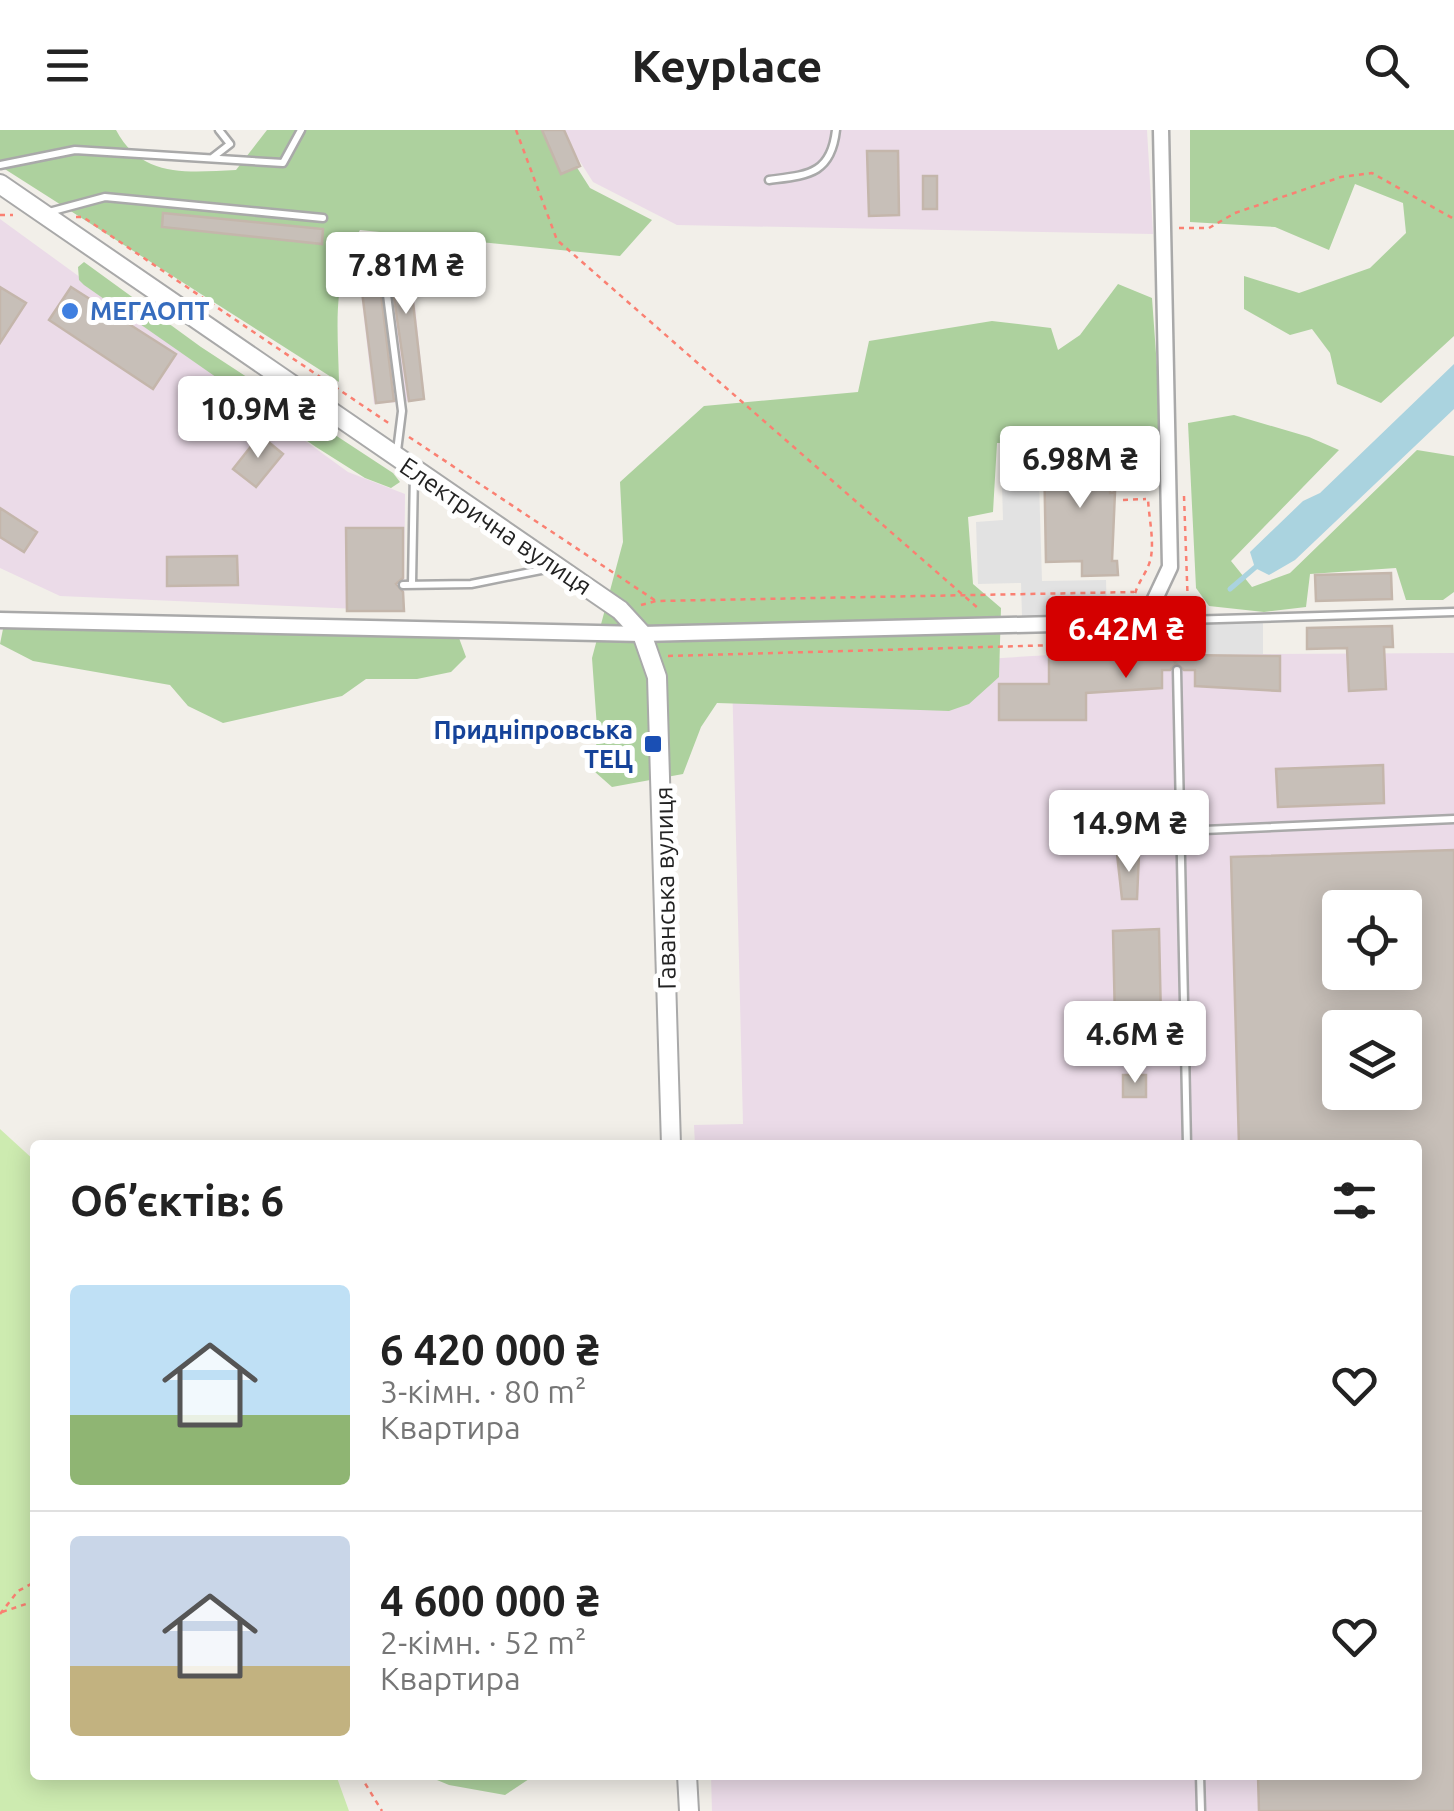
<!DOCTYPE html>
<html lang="uk">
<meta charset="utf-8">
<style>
body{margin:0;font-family:Ubuntu,sans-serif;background:#f2f2f2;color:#222;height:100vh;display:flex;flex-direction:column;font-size:38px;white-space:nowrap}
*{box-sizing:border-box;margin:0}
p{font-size:32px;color:#767676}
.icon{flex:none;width:55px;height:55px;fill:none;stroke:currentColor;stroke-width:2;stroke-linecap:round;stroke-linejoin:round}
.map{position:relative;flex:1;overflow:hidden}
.drawer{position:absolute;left:30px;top:1010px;width:1392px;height:640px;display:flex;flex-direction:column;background:#fff;border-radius:10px;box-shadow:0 5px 25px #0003}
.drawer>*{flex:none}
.controls{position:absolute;left:1322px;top:760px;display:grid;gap:20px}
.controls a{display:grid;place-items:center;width:100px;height:100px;border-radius:10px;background:#fff;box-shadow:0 5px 25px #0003;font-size:50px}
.price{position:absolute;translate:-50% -85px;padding:0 22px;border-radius:10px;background:#fff;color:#222;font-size:32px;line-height:65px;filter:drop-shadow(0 2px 5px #0008)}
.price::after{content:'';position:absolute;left:50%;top:60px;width:30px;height:22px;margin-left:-15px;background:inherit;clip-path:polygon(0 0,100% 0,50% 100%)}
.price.active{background:#d40000;color:#fff}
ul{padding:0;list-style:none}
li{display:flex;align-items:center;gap:30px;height:250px;padding:0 40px}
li+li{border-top:2px solid #e0e0e0}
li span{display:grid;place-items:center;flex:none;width:280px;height:200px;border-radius:10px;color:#555}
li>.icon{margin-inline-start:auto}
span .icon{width:120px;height:120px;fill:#fffc;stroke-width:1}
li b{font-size:42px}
h2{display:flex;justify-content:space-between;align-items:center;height:120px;padding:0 40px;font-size:42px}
header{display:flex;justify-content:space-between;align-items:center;height:130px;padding:0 40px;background:#fff;font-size:45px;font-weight:700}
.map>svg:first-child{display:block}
</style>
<header><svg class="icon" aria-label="menu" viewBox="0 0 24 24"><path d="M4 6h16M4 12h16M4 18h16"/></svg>Keyplace<svg class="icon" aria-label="search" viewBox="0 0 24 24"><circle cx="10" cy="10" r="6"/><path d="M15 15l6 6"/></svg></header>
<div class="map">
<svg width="1454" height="1681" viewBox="0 0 1454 1681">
<rect width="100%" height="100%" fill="#f2efe9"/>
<path fill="#ebdbe8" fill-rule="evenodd" d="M560,0H1147L1153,104L677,95L593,52Z
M0,89L348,342L405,364L404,481L60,466L0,438Z
M408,109L425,270L374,274L355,113Z
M1454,523V1681H712L711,1645H1418V1015H695L694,995L743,994L732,545L1049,525ZM1340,778H1405V842H1340ZM1340,898H1405V962H1340Z"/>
<path fill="#cdebb0" d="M0,999L35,1031V1645H336L349,1681H0Z"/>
<path fill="#add19e" d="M0,0H116C142,49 189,42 236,40L267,0H553L590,58L652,90L620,126L360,100C331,147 338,199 339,252L0,36Z
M1190,0H1454V206L1381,273L1337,254L1330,223L1312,199L1290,205L1244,179V146L1299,163L1370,138L1406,103L1403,73L1355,54L1329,120L1275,97L1190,92Z
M84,132L201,217L393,343L400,352L391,358L365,348L316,317L84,155L79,150L78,137Z
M1118,154L1152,168L1160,279L1167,303L1155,319L1136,301L1114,297L1104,313H997L993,382L968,387L973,454L1001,478L999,547L969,574L949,581L717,573L701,597L683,644L612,657L595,642L597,598L592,528L623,412L620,352L704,276L858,262L869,211L992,191L1051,198L1058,220L1080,205Z
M1234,285L1309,307L1339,320L1231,431L1252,457L1290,443L1417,320L1454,326V462L1443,470H1406L1396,438L1310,444L1306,477L1264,482L1209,476L1196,458L1188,293Z
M16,495L405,504L459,508L466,527L451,542L417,549H366L342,566L223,593L188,576L170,555L33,531L0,514L3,499Z
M425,1645H535L505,1665L449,1655Z"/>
<path fill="#e2e2e2" d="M1038,319L1042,451L1106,450L1107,484L1022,486L1021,453L978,454L976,392L1003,390L1001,320Z
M1263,490V524L1186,525L1185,491Z"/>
<path fill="#aad3df" d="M1454,234V279L1295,430L1269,445L1255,438L1250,422L1303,371L1320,363Z"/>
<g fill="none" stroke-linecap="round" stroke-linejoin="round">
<path stroke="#aad3df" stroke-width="5" d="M1230,459L1258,435"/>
</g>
<path fill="#c7bfb8" stroke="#c4b6ab" stroke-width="2.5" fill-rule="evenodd" d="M542,0H564L580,36L561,44Z
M867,21H898L899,85L869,86Z
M923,46H937V79H923Z
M163,83L323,99L322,114L162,97Z
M406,111L424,269L409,271L386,113Z
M370,112L375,114L394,271L376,273L356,113Z
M0,157L26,173L0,213Z
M71,157L176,224L153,259L49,190Z
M260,305L283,324L256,357L233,339Z
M1109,322L1110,363L1115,362L1112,431H1117L1118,445L1082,446V431L1046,432L1044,323Z
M0,378L37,402L24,422L0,407Z
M346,398H403V448L396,454L403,462L404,481H347Z
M237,426L238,455L167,456V427Z
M1391,443L1392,469L1316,471L1315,445Z
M1392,496L1393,517H1384L1386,559L1349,561L1347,518L1307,519V498Z
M1049,525H1169L1175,532L1183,525L1280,526V561L1195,556V540H1184L1176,533L1170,540H1162V558L1086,563V590H999V554H1049Z
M1383,635L1384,673L1278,677L1276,639Z
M1454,720V1681H1259L1258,1645H1418V1015H1239L1231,727ZM1340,778H1405V842H1340ZM1340,898H1405V962H1340Z
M1117,724H1139L1137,769H1122Z
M1159,799L1161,890L1115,891L1113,801Z
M1123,945H1146V967H1123Z"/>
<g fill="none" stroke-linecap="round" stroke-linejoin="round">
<g stroke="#a9a9a9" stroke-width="11">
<path id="service" d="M212,28L230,14L219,0
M0,35L75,20L283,33L301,0
M769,50C807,45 831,45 836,0
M49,82L105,67L323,88
M381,118L402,281L397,321
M412,454L414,341
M403,455L471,454L551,438
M1155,472L1184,490L1454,482
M1155,472L1176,511V525
M1177,540L1187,1015
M1181,701L1454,689
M1200,1645L1201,1681"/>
</g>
<g stroke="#a9a9a9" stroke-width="19">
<path id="minor" d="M0,490L642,504L1136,492L1154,471L1170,437L1161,0"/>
</g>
<g stroke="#a9a9a9" stroke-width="22">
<path id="tertiary" d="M0,54L620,480L642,504L657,547L671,1015
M687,1645L689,1681"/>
</g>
<path stroke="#fa8072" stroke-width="2.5" stroke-dasharray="5 5" stroke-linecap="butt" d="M516,0L557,110L979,479
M0,85H13
M76,87H83L390,294
M1179,98H1209L1235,83L1341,47L1372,43L1454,89
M409,307L656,471
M1184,366L1188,478
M1123,370L1146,369
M1134,473C1133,456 1148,444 1151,427C1154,409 1149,388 1148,369
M641,475L656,471L1134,462
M668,526L1164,512
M2,1482L35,1471
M0,1484L18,1461L35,1452
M360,1645L382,1681"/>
<use href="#service" stroke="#fff" stroke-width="6"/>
<use href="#minor" stroke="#fff" stroke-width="14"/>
<use href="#tertiary" stroke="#fff" stroke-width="18"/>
</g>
<circle fill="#3f7fe0" stroke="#fff" stroke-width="4" cx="70" cy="181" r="10"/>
<rect fill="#1a4fb4" stroke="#fff" stroke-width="4" x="643" y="604" width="20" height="20" rx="5"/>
<g text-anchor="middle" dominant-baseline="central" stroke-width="10" stroke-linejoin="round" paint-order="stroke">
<g font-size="25" font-weight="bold" fill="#366cbe" stroke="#fff" text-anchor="start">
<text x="90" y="181">МЕГАОПТ</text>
</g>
<g font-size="25" fill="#222" stroke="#fff">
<text transform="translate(496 396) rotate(34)">Електрична вулиця</text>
<text transform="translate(665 758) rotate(-91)">Гаванська вулиця</text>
</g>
<g font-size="25" font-weight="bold" fill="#164399" stroke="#fff" text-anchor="end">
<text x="633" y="600">Придніпровська<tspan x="633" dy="29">ТЕЦ</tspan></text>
</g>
</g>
</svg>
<div class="controls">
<a><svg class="icon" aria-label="locate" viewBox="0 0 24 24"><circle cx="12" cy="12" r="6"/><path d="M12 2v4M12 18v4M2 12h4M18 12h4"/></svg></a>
<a><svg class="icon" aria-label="layers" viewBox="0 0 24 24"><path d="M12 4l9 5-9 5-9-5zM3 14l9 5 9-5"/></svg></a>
</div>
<b class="price" style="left:406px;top:187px">7.81M ₴</b>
<b class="price" style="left:258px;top:331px">10.9M ₴</b>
<b class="price" style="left:1080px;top:381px">6.98M ₴</b>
<b class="price active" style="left:1126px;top:551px">6.42M ₴</b>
<b class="price" style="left:1129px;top:745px">14.9M ₴</b>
<b class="price" style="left:1135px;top:956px">4.6M ₴</b>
<section class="drawer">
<h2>Об’єктів: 6<svg class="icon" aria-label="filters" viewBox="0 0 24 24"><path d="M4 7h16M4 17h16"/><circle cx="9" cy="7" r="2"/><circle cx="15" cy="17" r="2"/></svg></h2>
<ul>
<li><span style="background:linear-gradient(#bfe0f5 65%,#8fb573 0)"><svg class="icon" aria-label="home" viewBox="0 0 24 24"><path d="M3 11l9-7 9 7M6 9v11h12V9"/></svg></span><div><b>6 420 000 ₴</b><p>3-кімн. · 80 m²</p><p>Квартира</p></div><svg class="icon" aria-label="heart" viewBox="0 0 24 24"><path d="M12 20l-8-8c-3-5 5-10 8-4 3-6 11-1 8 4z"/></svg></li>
<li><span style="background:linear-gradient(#c9d6e8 65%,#c2b280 0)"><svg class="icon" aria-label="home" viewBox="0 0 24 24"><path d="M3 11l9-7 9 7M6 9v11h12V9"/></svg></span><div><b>4 600 000 ₴</b><p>2-кімн. · 52 m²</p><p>Квартира</p></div><svg class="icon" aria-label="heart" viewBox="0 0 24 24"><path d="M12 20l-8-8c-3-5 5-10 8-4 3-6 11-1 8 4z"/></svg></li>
</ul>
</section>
</div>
